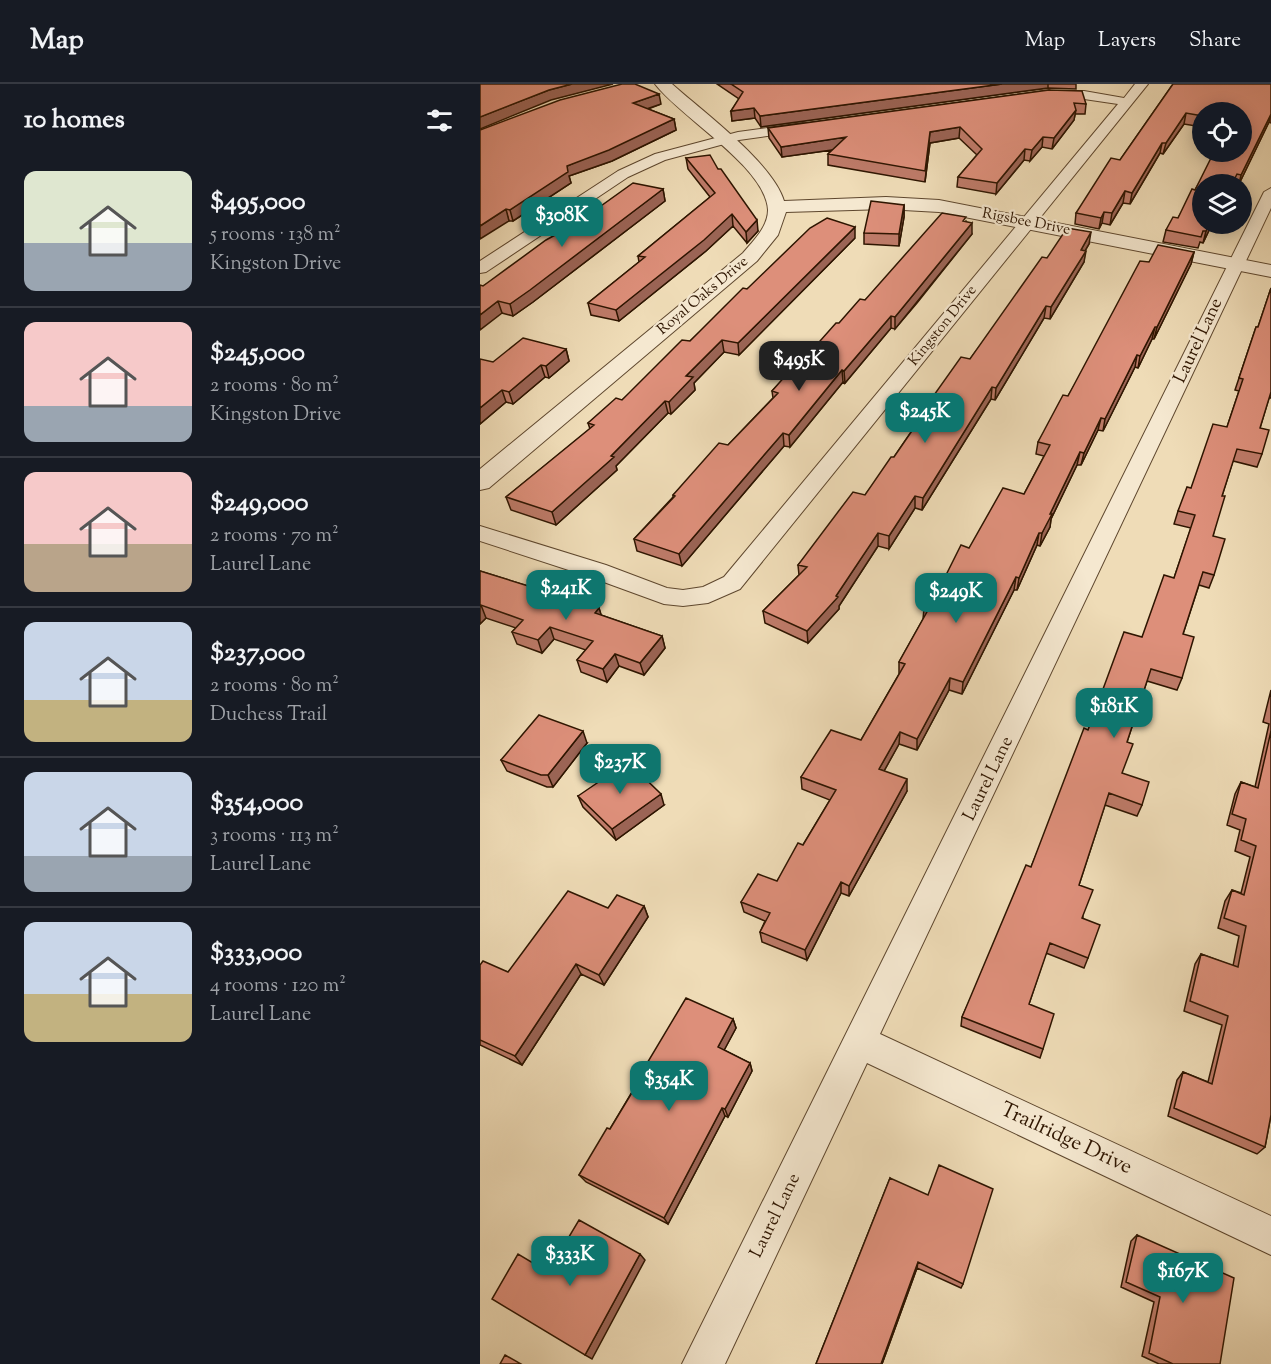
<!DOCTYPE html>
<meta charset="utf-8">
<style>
body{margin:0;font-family:"Sorts Mill Goudy",serif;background:#20242c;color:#f1f3f6;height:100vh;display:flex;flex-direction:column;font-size:22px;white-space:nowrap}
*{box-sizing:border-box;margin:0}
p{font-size:20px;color:#9ea1a6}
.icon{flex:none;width:33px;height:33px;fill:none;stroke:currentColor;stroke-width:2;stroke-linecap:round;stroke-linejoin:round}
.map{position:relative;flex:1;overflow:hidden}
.side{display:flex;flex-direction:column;background:#171b24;width:480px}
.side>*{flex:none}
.fabs{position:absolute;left:712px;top:18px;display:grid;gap:12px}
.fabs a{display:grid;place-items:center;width:60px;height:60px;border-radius:50%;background:#171b24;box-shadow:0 3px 15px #0003;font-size:30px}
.price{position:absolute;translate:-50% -51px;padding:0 14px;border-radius:12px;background:#0f766e;color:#fff;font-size:20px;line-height:39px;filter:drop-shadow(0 2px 3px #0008)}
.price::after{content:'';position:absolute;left:50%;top:36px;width:18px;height:14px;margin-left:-9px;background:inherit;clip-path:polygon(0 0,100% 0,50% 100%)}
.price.selected{background:#222;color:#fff}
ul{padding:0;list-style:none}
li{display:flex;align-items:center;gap:18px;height:150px;padding:0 24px}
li+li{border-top:2px solid #363941}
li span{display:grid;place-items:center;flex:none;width:168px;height:120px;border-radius:12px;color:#555}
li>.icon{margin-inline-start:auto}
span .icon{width:72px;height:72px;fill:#fffc;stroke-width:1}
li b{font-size:26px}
h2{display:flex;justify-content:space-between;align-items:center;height:72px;padding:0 24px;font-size:26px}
header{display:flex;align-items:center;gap:36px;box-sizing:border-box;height:84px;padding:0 30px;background:#171b24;border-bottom:2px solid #363941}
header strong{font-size:28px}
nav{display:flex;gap:33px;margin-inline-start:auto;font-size:21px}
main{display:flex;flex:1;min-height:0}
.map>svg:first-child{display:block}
</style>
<header>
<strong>Map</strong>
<nav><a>Map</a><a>Layers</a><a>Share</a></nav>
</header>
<main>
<section class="side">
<h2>10 homes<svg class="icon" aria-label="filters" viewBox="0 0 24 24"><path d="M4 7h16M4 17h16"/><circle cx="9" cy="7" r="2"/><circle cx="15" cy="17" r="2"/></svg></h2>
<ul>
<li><span style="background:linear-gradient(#dfe7d0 60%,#9aa5b1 0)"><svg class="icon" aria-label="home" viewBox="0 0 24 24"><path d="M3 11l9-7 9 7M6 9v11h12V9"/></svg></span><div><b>$495,000</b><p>5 rooms · 138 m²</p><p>Kingston Drive</p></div></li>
<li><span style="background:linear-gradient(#f6c9c9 70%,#9aa5b1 0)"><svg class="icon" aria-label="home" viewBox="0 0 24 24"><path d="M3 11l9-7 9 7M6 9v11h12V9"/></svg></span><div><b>$245,000</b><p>2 rooms · 80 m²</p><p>Kingston Drive</p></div></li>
<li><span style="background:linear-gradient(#f6c9c9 60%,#b9a48a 0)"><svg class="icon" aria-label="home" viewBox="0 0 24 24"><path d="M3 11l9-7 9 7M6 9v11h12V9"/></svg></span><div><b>$249,000</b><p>2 rooms · 70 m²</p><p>Laurel Lane</p></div></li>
<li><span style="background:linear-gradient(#c9d6e8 65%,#c2b280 0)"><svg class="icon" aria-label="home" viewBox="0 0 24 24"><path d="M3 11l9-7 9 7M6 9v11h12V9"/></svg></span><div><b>$237,000</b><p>2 rooms · 80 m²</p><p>Duchess Trail</p></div></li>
<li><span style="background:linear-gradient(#c9d6e8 70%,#9aa5b1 0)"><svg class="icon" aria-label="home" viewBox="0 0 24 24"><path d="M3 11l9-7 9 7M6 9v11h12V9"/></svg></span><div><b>$354,000</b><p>3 rooms · 113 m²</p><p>Laurel Lane</p></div></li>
<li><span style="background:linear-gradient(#c9d6e8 60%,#c2b280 0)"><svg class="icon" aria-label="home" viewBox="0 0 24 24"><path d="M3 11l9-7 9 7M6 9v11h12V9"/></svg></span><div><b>$333,000</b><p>4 rooms · 120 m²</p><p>Laurel Lane</p></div></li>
</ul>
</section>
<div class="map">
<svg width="791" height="1280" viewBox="0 0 791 1280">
<rect width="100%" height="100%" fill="#efdcb7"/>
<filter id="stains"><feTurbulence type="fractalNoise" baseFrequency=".00333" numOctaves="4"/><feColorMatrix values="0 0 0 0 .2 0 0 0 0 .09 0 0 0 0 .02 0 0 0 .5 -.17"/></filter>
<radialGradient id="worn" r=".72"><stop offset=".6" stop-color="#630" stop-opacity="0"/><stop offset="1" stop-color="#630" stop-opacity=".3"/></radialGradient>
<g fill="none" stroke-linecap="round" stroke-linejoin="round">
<g stroke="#5e472e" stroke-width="2">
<path id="minor" d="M655,0H668L260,505L228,519L203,522L184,520L110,493L0,457V442L126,481L187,504L203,506L223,503L244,493L638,20L604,15L567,14L563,13L561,10L563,7H604L644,14Z
M323,39L330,43L328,46L259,56L185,76L148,93L6,188L0,189V177L138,87L175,70L258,48Z
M791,104V124L400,950L791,1132V1171L387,979L245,1280H202L784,108Z"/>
</g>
<g stroke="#5e472e" stroke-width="2">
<path id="tertiary" d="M175,0H192C222,27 293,79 304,117L406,113L459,116L791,181V193L459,128L406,125L306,128L298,151L277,177L9,404L0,406V385L263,169C273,157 288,143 288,126C286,83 200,33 175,0Z"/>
</g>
<use href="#minor" fill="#f5e8d0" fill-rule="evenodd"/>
<use href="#tertiary" fill="#f5e8d0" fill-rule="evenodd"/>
</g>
<path fill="#be7b69" stroke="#2e1500" stroke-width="1.5" d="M237,0H596V5L568,4L281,43L275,34L252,37L251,27L259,15Z
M693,0H791V39L789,38L759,100H723L732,140L723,159L720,158L718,164L683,158L686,146L698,134L762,28H723V43L704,40L683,70L680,69L650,120L643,119L630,141L622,139L619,145L595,140L596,129L640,76Z
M569,6L606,20L605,30H595L594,36L572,65L562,63L550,77L544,76L516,110L477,103L478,93L497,71L479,54L450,59L445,98L348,81V70L352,66L302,73L289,54L288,44Z
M181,20L168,25L194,35L196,46L132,77L89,92L91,99L33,137H29L0,46Z
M206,74L238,85L278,147L267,159L253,142L226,167L139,237L111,231L108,219L159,178L158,172L230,113L208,85Z
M183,105L185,117L53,218L33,232L22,229L3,202Z
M424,121V133L419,162L384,160V149Z
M486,137L492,150L437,219L415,245L411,244L365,299L363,298L310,363L304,362L202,482L157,467L154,455L193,413V411L248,361L293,314L292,307L333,265L385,216Z
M375,154L259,271L244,268L214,299L215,306L191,330L188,329L136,382L137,386L76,441L31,426L26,413L110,345L108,339L142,316L210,257L267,205Z
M609,160L605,167L604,178L570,235L564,234L515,316L511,315L442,426L435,424L409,465L398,462L359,522V525L328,559L285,539L283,527L319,491L318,481L385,411L414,373L442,332V328L490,275L567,174Z
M714,168L711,180L674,255H672L658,284L655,283L623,347L618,346L601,381H597L571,435L570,443L560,462L557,461L537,506H534L482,610L469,606L437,666L419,660L404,687L427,707L369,812L361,809L327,876L282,858L280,848L285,837L264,828L261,818L297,797L323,761L350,716L322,705L321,693L381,656L419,590V578L443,535L444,525L458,507L489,464L544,410L564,372L556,370L558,358L588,312L669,178Z
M791,204V314H789L780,344L782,370L777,383L753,377L742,412L733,452L734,491L729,504L719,501L703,550L702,594L697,606L667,597L647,658L642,689L662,721L657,732L625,721L599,801L608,874L604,884L566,869L549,920L563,965L560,974L481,942L482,933L551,783L608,646L662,553L694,494L711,444L694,440L698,427L747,343L759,307L755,306L776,243H778Z
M86,265L89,277L69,294L65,293L33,320L26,318L0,340L13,278Z
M0,487L119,524L121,531L182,552L185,564L164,591L139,582L127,598L101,588L97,576L106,566L74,555L62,569L37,560L32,548L36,544L6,534L0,540Z
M791,606V1031L785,1063L777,1070L688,1032L697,996L703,988L728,998L742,941L704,927L715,880L721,870L753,882L759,852L738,844L745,817L752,806L761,809L770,773L755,767L760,746L747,741L755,710L761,698L775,703L789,640L783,638Z
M107,659L73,703H67L27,687L21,676Z
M98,712L184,721L136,756L103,723Z
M164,822L168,833L124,901L101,890L42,981L0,961V881L28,888L128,824Z
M253,935L256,944L244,966L270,979L272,987L248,1033L245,1032L188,1140L106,1098L99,1091L130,1045L164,988L163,986Z
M410,1094L483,1200L481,1204L437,1184L402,1280H336Z
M657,1151L740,1280H679L662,1272L674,1218L641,1203L651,1157Z"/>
<path fill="#9b6455" stroke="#2e1500" stroke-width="1.5" d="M92,0H133L71,16L0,45V33L69,6Z
M522,0H568V4L281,43L280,32Z
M179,10L181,20L155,29L153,19Z
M274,24L275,34L252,37L251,27Z
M596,26L594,36L572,65L574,54Z
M706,29L704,40L683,70L686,59Z
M791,30L789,38L759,100L761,91Z
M194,35L196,46L132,77L89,92L91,99L33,137L30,126L87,82Z
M480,43L479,54L450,59L445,98L450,48Z
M366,53V64L302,73L301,63Z
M563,53L562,63L550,77L552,66Z
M682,59L680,69L650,120L652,109Z
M545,65L544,76L516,110L517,99Z
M183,105L185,117L53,218L33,232L30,220Z
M645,107L643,119L630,141L632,129Z
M424,121V133L419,162V150Z
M26,125L29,137L0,155V142Z
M624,128L622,139L619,145L621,134Z
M252,130L253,142L226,167L139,237L136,226Z
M277,136L278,147L267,159L266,148Z
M492,139V150L415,245V233Z
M730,140H732L723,159L726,147Z
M375,143V154L259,271L258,259Z
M611,148L609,160L599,177L601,166Z
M606,167L604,178L570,235L571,223Z
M714,168L711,180L674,255L677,243Z
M18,217L22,229L0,246V231Z
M566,222L564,234L515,316L516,304Z
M411,232V244L365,299L364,287Z
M675,243L672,255L658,284L660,272Z
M242,256L244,268L214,299L215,306L191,330L189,318L206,292Z
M86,265L89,277L69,294L66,282Z
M657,271L655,283L623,347L625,335Z
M61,281L65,293L33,320L29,308Z
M362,286L363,298L310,363L309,351Z
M512,303L511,315L442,426L443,414Z
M22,306L26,318L0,340V324Z
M185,317L188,329L136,382L137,386L76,441L72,428L131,372Z
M621,334L618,346L601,381L604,369Z
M303,349L304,362L202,482L199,470Z
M600,368L597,381L571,435L570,443L560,462L562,449L570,430Z
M435,412V424L409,465V452Z
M398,449V462L359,522V525L328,559L327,547L356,512Z
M559,449L557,461L537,506L539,494Z
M536,493L534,506L482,610L483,598Z
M1,521L6,534L0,540V522Z
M119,524L123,537L115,529Z
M70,543L74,555L62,569L58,556Z
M182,552L185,564L164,591L160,579Z
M135,570L139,582L127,598L123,585Z
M470,594L469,606L437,666V655Z
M103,647L107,659L73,703L68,691Z
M420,648L419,660L399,696V685Z
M427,695V707L369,812V802Z
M181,710L184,721L136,756L132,745Z
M361,798V809L327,876L325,866Z
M164,822L168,833L124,901L119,891Z
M96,880L101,890L42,981L35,972Z
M253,935L256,944L241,972L238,963Z
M270,979L272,987L248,1033L245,1025Z
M242,1024L245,1032L188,1140L184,1134Z
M160,1170L165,1176L112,1275L105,1271Z
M438,1178L437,1184L402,1280H401Z"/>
<path fill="#dd8f7a" stroke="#2e1500" stroke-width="1.5" d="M0,0H92L69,6L0,33Z
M142,0H155L179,10L153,19L194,35L129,66L87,82L88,88L30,126L26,125L0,142V46L80,16Z
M251,0H522L280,32L274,24L251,27L263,8Z
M693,0H791V30L761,91L757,90L752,100H723V140H730L726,147H723L721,153L686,146L693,133L698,134L712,105L715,106L734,68H762V28H723V32L706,29L686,59H682L652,109L645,107L632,129L624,128L621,134L596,129L631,74L640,76Z
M569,6L602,7L606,20L594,19L596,26L574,54L563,53L552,66L545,65L517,99L478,93L502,65L480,43L450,48L445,87L348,70L366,53L301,63L288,44Z
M230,71L238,85H241L277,136L266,148L252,130L224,156L136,226L108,219L165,173L158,172L235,109L206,74Z
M153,99L183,105L50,206L30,220L18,217L0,231V201L3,202L66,156L97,139Z
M391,117L424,121L419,150L384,149Z
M462,129L486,133L483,137L492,139L415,233L411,232L364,287L362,286L309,351L303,349L199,470L154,455L195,412L193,411L239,359L248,361L298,309L292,307L330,264L333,265L356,239H359L380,215L385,216Z
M347,134L375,143L258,259L242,256L206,292L213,293L189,318L185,317L131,372L134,373L72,428L26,413L114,341L108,339L136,314L142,316L202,256L210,257L263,204L267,205L330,144Z
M587,144L611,148L601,166L606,167L571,223L566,222L516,304L512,303L443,414L435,412L409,452L398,449L356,512L358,513L327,547L283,527L327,483L318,481L373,408L385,411L411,373H414L445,328H442L481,273L490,275L562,173L567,174Z
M678,161L714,168L677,243H675L660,272L657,271L625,335L621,334L604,369L600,368L570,430H572L562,449H559L539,494L536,493L483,598L470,594L437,655L420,648L399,685L427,695L369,802L361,798L325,866L280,848L290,829L261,818L278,790L297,797L318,759L323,761L356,706L321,693L351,646L381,656L425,580L419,578L448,526L444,525L455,506L458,507L481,461L489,464L523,404L544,410L570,361L558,358L583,311L588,312L660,177L669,178Z
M791,204V308L780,344L789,346L782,370L757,365L742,412H745L733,452L745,455L734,491L723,488L703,550L714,553L702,594L671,585L647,658L653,660L642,689L669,698L662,721L629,709L599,801L613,806L602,834L620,841L608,874L570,859L549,920L574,930L563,965L482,933L546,781L551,783L604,644L608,646L644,548L662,553L684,491L694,494L715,431L698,427L707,403L711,404L733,340L747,343L763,295L759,294L776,243H778Z
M43,254L86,265L66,282L61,281L29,308L22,306L0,324V275L13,278Z
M0,487L119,524L115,529L182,552L160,579L135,570L123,585L97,576L113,557L70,543L58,556L32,548L43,536L1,521L0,522Z
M59,631L103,647L68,691H61L21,676Z
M791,647V1031L785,1063L694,1024L703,988L732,1000L748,932L710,917L721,870L758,883L766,842L744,834L752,806L764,811L776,762L761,756L766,735L752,730L761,698L778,704Z
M148,678L181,710L132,745L98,712Z
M88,807L128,824L137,811L164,822L119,891L96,880L35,972L0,956V881L3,877L28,888Z
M206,914L253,935L238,963L270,979L245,1025L242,1024L184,1134L99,1091L127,1044L130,1045L165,987L163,986Z
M459,1081L513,1105L483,1200L438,1178L401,1280H336L410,1094L448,1111Z
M99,1136L160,1170L105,1271L12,1215L38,1170L68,1188Z
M657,1151L754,1194L740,1280H693L669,1269L680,1213L646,1198Z
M25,1271L41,1280H20Z"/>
<g text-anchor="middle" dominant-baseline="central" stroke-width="4.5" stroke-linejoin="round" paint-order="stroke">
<g font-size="15" fill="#2e1500" stroke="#f5e8d0">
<text transform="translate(546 138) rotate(11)">Rigsbee Drive</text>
<text transform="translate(223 212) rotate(-40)">Royal Oaks Drive</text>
<text transform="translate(463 242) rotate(-51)">Kingston Drive</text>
</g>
<g font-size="18" fill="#2e1500" stroke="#f5e8d0">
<text transform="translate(719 257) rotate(-65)">Laurel Lane</text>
<text transform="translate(509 695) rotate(-64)">Laurel Lane</text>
<text transform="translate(296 1132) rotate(-64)">Laurel Lane</text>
</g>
<g font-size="21" fill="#2e1500" stroke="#f5e8d0">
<text transform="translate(586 1055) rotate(25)">Trailridge Drive</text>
</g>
</g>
<rect width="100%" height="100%" filter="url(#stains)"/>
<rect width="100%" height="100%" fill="url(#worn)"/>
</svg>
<div class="fabs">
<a><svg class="icon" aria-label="locate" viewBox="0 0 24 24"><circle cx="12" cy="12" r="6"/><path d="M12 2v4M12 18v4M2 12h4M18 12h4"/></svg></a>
<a><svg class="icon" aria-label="layers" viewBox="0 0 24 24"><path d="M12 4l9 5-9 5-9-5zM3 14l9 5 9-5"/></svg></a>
</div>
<b class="price" style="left:82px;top:164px">$308K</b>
<b class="price selected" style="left:319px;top:308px">$495K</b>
<b class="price" style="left:445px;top:360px">$245K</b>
<b class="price" style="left:86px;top:537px">$241K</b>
<b class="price" style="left:476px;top:540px">$249K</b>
<b class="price" style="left:634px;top:655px">$181K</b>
<b class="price" style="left:140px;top:711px">$237K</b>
<b class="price" style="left:189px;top:1028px">$354K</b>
<b class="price" style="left:90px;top:1203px">$333K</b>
<b class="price" style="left:703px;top:1220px">$167K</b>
</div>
</main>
